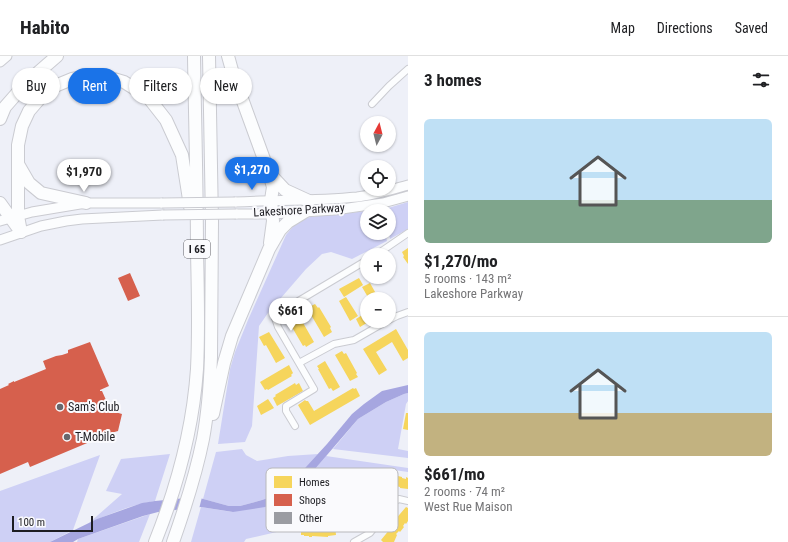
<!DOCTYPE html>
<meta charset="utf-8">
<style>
body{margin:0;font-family:"Roboto Condensed",sans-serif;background:#f6f6f6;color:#202124;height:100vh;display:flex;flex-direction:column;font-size:15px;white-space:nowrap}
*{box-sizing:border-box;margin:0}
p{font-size:13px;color:#757577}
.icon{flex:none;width:22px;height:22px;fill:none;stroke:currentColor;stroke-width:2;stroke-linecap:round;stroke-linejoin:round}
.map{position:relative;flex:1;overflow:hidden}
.panel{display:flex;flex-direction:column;background:#fff;width:380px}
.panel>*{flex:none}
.guide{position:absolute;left:12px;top:12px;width:336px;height:36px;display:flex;gap:8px}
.needle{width:26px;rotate:7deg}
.tools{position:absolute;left:360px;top:60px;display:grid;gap:8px}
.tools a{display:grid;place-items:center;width:36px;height:36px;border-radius:50%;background:#fff;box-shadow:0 1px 3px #0004;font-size:20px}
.scale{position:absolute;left:12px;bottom:10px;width:81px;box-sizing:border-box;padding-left:4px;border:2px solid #1d1d22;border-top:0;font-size:11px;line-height:14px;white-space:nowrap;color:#1d1d22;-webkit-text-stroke:3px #fafafd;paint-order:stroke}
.price{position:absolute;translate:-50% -34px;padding:0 9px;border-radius:14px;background:#fff;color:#222;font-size:13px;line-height:26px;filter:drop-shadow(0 1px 2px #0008)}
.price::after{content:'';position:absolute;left:50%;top:24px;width:12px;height:9px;margin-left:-6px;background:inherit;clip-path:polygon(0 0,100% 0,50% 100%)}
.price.active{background:#1a73e8;color:#fff}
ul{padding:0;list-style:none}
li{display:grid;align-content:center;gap:8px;height:212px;padding:0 16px}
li+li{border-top:1px solid #e0e0e0}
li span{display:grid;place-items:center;height:124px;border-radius:6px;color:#555}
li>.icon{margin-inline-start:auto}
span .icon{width:72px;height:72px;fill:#fffc;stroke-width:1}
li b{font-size:17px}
h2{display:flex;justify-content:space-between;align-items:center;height:48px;padding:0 16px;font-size:17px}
.chip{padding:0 14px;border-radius:18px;background:#fff;box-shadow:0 1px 3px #0004;font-size:14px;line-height:36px}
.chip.active{background:#1a73e8;color:#fff}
header{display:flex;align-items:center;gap:24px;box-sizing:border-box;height:56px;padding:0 20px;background:#fff;border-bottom:1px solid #e0e0e0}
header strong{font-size:19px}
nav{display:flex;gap:22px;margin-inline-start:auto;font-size:14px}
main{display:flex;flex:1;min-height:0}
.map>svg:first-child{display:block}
</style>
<header>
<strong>Habito</strong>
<nav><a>Map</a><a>Directions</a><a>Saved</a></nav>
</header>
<main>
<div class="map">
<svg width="408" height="486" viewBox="0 0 408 486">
<rect width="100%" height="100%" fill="#eef0f8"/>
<path fill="#ced0f5" d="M408,146V173L390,183L389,177V155H385V153Z
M367,155V177H385L387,185L352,203L331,196L322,198L306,213L268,257L259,270L252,370L245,386L218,388L230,313L235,296L248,264L286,179L296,167L310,161Z
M408,337V345L406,348L398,393L408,395V402L333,393L358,363L386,346L404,338Z
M242,393L246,399L257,405L288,400L318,398L282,437L262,444L240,450H229L203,443L216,396Z
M170,398L155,445C134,448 109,458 89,467L122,438L106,435L121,403Z
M100,399L73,474L50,486H0V435Z
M326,400L408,412V416L387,413L376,419L347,463L302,465L281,475L246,483L244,486H191L201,451L232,456L296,435Z
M150,458L139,486H77L78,483Z"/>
<path fill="#a6a6e0" d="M408,329V337L404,338L386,346L358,363L296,435L284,443L265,451L233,456L201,451L158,456L143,460L78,483L73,486H50L97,463L142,447L155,445L196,441L229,450H240L262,444L282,437L327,388L352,358L364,348L382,335Z"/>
<path fill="#eef0f8" d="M197,439L202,441L199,453L177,455L181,441Z"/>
<path fill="#f6d55c" d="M408,192V208L403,201L404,200L402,196Z
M359,222L363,229L344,241L339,233Z
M370,227L379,243H369L362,231Z
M346,241L358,260L350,265L339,245Z
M315,248L318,252L319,251L331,271L330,272L332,276L324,281L307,252Z
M367,256V265H370L360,271L356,263Z
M298,258L314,286L306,291L305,289L303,290L289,266L291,265L289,263Z
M396,273L408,294V302L403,305L392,286L376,296L387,314L379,319L363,293Z
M269,276L285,302L276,307L266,289L264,290L259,281Z
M342,295L344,298L346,297L357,317L356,318L358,321L350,325L335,299Z
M325,305L340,331L333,335L331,332L329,333L318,313H319L317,310Z
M289,309L293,317L291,319L292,320L268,334L267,333L265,334L260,326Z
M295,327L296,329L299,327L303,335L277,350L273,342L276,340L275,339Z
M353,332L354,333L356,332L360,340L310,369L298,349L305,344L306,345H308L314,355Z
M268,343L274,352L261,359L257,350Z
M406,357H408V374L403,373Z
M392,418L398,419V420L402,421V422L406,423V421L408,422V433L400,432V431L387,428L388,419H392Z
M406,451L408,452V465L406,468L405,467L403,470L404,471L400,476L399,475L396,478L397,479L394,486H383L381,484L390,473L388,472Z
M301,469H306V470H330V469H335L336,479L328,480V481L312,480V481H309V480H304V479H301Z"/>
<path fill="#d6604d" d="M130,217L140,240L128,245L118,222Z
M90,286L109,330L100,334V335H102L106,344L104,345L108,354L122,358L118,375L111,377L113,381L102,385L101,382L99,383V384L93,386L92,385L30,411L28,406L0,418V333L9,329L8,328L14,325V326L46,313L43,305L56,300L62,299L68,297V294Z"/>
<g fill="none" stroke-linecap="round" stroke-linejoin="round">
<g stroke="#cacbd1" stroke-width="8">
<path id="street" d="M372,48L389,30L408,13
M376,199L408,177
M389,264L397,260L408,256
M299,307L334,288L354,284L387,265
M295,370L286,355V350L314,333L278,271L275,262L280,256L367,204
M354,486L370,477L395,445L399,443L408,445"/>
</g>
<g stroke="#cacbd1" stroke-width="11">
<path id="secondary" d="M0,6L7,0
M235,146C276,144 317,145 357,141C373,139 393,133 408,129
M236,158H272L335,154L383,147L408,140
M0,165L32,156L86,147H162
M0,184L41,170L66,165L82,163L163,159"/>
</g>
<g stroke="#cacbd1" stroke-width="14">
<path id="highway" d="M228,0L233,18L269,117L273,131L271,144L273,165L270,187
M0,63L5,51L26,27L57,0
M18,108V160L21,176
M271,119L285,134L309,145
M0,147L18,172
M86,147L41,137L29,127L18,108V89L22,70L29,55L41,41L55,30L72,23L89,20L107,21L124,26L148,41L166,64L182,99L188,137L190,151
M213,358L224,307L232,280L269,193L280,174L288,166L306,155
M155,486C177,431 193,372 197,313C199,274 198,236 197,197C197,132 195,66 194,0
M173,486C185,452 196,418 203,383C208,356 210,328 211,301L212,165L209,0"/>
</g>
<use href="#street" stroke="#fcfdfe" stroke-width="6"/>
<use href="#secondary" stroke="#fcfdfe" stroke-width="9"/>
<use href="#highway" stroke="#fcfdfe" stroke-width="12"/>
<g stroke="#cacbd1" stroke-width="11" stroke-linecap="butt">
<path id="secondary-bridge" d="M162,147L235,146
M163,159L236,158"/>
</g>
<use href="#secondary-bridge" stroke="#fcfdfe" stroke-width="9"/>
</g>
<g fill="#66676d" stroke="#fafafd" stroke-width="1.5">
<circle cx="60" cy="351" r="4"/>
<circle cx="67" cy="381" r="4"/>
</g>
<g text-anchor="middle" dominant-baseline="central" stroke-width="4" stroke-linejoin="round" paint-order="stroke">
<rect fill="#fafafd" stroke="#5f5f64" stroke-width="1" x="184" y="184" width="26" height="18" rx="3"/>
<g font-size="11" font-weight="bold" fill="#1d1d22">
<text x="197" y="193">I 65</text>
</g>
<g font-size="12" fill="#1d1d22" stroke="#fafafd">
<text transform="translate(299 154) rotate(-3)">Lakeshore Parkway</text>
</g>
<g font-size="12" fill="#1d1d22" stroke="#fafafd" text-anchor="start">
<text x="68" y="351">Sam's Club</text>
<text x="75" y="381">T-Mobile</text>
</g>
</g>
<rect x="266" y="412" width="132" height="64" rx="6" fill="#fafafd" stroke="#b8b8bb" stroke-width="1"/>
<rect x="274" y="420" width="18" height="12" fill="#f6d55c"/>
<rect x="274" y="438" width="18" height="12" fill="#d6604d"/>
<rect x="274" y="456" width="18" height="12" fill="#9b9ca2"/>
<g font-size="11" fill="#1d1d22">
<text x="299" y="430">Homes</text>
<text x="299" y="448">Shops</text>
<text x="299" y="466">Other</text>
</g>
</svg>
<div class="tools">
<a><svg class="needle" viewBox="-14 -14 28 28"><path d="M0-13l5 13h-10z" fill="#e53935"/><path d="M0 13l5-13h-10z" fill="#757577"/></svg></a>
<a><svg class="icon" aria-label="locate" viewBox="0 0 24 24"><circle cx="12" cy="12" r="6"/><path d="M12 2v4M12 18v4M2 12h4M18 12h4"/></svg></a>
<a><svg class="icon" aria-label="layers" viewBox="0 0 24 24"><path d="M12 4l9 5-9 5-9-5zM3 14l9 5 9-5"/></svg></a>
<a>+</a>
<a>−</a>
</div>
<div class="scale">100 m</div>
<b class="price active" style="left:252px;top:135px">$1,270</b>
<b class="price" style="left:84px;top:137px">$1,970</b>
<b class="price" style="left:291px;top:276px">$661</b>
<div class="guide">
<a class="chip">Buy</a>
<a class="chip active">Rent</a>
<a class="chip">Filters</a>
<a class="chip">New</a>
</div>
</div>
<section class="panel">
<h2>3 homes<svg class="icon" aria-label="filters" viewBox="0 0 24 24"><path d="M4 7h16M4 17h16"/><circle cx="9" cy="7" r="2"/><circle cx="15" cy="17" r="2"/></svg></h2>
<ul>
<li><span style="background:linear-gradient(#bfe0f5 65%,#7fa58c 0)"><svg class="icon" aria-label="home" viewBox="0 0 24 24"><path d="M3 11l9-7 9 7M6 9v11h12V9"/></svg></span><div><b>$1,270/mo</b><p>5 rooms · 143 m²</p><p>Lakeshore Parkway</p></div></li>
<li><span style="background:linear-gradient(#bfe0f5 65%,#c2b280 0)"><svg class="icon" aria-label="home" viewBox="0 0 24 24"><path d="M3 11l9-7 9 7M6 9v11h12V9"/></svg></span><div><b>$661/mo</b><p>2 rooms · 74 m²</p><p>West Rue Maison</p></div></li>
</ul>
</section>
</main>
